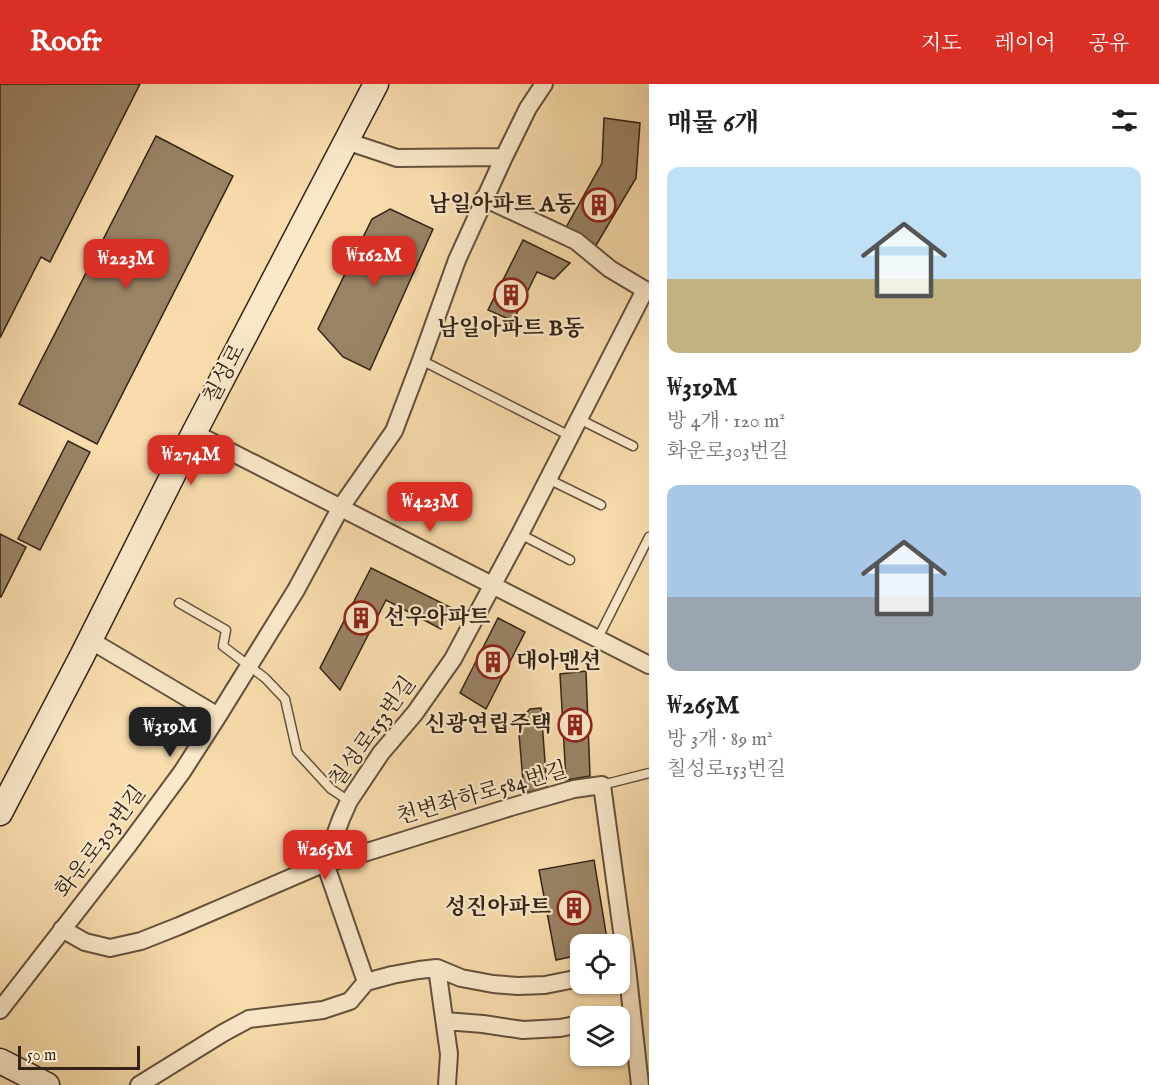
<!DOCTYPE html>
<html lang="ko">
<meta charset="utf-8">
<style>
body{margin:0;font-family:"IM FELL English","Noto Serif KR",serif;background:#f6f6f6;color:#202124;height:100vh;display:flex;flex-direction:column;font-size:22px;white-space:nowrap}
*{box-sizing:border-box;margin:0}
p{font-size:20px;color:#757577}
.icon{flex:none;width:33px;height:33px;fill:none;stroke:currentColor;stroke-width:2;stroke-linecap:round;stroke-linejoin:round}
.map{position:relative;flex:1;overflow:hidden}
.details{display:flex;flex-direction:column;background:#fff;width:510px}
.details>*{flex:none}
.fabs{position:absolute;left:570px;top:850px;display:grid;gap:12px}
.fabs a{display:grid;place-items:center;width:60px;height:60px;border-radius:12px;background:#fff;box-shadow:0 2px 4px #0004;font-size:30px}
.scale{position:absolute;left:18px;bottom:15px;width:122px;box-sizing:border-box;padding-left:6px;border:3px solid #332316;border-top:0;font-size:16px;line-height:21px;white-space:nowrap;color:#332316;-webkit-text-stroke:4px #fae8c9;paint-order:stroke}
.price{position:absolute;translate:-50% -51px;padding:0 14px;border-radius:12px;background:#d93025;color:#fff;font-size:20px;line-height:39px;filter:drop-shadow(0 2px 3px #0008)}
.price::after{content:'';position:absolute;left:50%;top:36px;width:18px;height:14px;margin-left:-9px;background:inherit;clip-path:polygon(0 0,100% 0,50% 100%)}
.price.active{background:#222;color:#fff}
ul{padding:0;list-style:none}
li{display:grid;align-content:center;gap:12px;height:318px;padding:0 18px}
li span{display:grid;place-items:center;height:186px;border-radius:12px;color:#555}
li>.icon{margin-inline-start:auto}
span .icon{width:108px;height:108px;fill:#fffc;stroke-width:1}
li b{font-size:26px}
h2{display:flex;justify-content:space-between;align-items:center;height:72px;padding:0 18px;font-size:26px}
header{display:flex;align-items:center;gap:36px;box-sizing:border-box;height:84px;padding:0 30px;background:#d93025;color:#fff}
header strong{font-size:28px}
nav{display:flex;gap:33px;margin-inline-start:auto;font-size:21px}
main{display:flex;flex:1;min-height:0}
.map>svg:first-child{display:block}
</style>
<header>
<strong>Roofr</strong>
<nav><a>지도</a><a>레이어</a><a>공유</a></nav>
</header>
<main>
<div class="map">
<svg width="649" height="1001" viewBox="0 0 649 1001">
<rect width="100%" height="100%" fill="#f8dcac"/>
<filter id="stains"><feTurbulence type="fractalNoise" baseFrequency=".00333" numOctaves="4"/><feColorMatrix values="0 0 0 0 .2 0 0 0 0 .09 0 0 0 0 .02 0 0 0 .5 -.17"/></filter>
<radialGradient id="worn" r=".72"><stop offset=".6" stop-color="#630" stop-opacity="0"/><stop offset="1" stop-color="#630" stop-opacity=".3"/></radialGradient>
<path fill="#998364" stroke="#332316" stroke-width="1.5" d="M0,0H140L50,178L41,173L0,254Z
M604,34L640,39L636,94L595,163L564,147L602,79Z
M156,52L233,92L97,360L19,320Z
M390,125L433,145L370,286L343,273L318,245L372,135Z
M523,156L570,179L554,195L537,188L513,237L488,226Z
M68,357L90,368L40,466L18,455Z
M0,450L26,463L1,513H0Z
M371,484L452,524L441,545L386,516L340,606L320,584Z
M498,534L525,548L486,625L460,609Z
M586,587L590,692L566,696L560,590Z
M541,624L547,704L524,709L518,638L530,625Z
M594,776L608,861H580V871L556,876L539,786Z"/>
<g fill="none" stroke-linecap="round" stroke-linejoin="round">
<g stroke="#64513c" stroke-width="11">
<path id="lane" d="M421,276L570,352
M579,335L633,362
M548,395L601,421
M520,450L570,476
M179,519L226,546L223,562L265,594L285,615L297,668L331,705L349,717
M598,554L649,453
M602,701L649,689"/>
</g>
<g stroke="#64513c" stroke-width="20">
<path id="street" d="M346,57L397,74L504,73
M194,349L649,581
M90,556L218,632
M62,845L85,858L110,864L141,857L179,842L325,779L351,773L511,723L574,705L602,701L627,884L640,1001
M437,884L449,970L447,1001
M366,898L325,779L341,735L349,717L381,669L415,629L453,575L520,450L645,206L610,185L576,157L484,114
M0,926L129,760L182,688L218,632L296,506L341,423L394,347L421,276L457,176L504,73L528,24L544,0
M445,937L483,940L523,946L560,944L580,940
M139,1001L223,949L249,935L323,926L350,917L366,898L392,891L419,886L437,884L461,894L493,900L518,902L545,901L580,894"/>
</g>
<g stroke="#332316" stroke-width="27">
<path id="secondary" d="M0,729L82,572L194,349L376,0
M0,977L47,1001"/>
</g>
<use href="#lane" stroke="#fae8c9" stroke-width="8"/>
<use href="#street" stroke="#fae8c9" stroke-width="16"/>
<use href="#secondary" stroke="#fae8c9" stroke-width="24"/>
</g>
<defs>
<g id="building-ring" transform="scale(1.725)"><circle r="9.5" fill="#fae8c9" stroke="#8f2418" stroke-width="1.5"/><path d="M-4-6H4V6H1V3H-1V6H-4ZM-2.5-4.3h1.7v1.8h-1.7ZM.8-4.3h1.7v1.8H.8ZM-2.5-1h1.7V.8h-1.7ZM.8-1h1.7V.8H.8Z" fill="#8f2418"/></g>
</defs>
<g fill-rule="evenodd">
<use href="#building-ring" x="599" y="121"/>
<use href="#building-ring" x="511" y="211"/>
<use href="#building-ring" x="361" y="534"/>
<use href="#building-ring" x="493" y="578"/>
<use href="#building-ring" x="575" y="641"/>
<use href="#building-ring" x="574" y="824"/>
</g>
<g text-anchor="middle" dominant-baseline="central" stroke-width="4.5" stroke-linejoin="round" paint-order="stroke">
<g font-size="22" font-weight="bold" fill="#332316" stroke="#fae8c9" text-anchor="end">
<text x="576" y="121">남일아파트 A동</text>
<text x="511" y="245" text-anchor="middle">남일아파트 B동</text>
<text x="384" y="534" text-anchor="start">선우아파트</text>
<text x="516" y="578" text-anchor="start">대아맨션</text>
<text x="552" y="641">신광연립주택</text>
<text x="551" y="824">성진아파트</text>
</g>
<g font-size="22" fill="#332316" stroke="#fae8c9">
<text transform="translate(225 290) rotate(-62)">칠성로</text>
<text transform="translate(373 648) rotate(-54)">칠성로153번길</text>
<text transform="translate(482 710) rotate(-16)">천변좌하로584번길</text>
<text transform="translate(101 758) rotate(-53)">화운로303번길</text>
</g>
</g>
<rect width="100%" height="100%" filter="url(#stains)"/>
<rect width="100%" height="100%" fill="url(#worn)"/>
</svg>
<div class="fabs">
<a><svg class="icon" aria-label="locate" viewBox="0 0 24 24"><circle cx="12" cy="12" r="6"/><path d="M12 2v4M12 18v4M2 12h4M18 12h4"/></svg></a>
<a><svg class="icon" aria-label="layers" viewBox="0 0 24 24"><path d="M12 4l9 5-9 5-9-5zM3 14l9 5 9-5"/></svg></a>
</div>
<div class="scale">50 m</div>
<b class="price" style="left:374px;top:203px">₩162M</b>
<b class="price" style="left:126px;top:206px">₩223M</b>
<b class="price" style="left:191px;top:402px">₩274M</b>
<b class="price" style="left:430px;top:449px">₩423M</b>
<b class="price active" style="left:170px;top:674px">₩319M</b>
<b class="price" style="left:325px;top:797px">₩265M</b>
</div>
<section class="details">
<h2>매물 6개<svg class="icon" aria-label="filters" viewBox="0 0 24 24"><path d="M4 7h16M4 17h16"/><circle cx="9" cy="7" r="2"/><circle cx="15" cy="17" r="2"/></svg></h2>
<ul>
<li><span style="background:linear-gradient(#bfe0f5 60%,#c2b280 0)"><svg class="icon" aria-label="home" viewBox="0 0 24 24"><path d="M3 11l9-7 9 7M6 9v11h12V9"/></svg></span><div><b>₩319M</b><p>방 4개 · 120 m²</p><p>화운로303번길</p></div></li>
<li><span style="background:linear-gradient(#a9c7e8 60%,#9aa5b1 0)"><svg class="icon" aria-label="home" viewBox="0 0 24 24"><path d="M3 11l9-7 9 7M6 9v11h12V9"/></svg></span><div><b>₩265M</b><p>방 3개 · 89 m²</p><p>칠성로153번길</p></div></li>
</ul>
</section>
</main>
